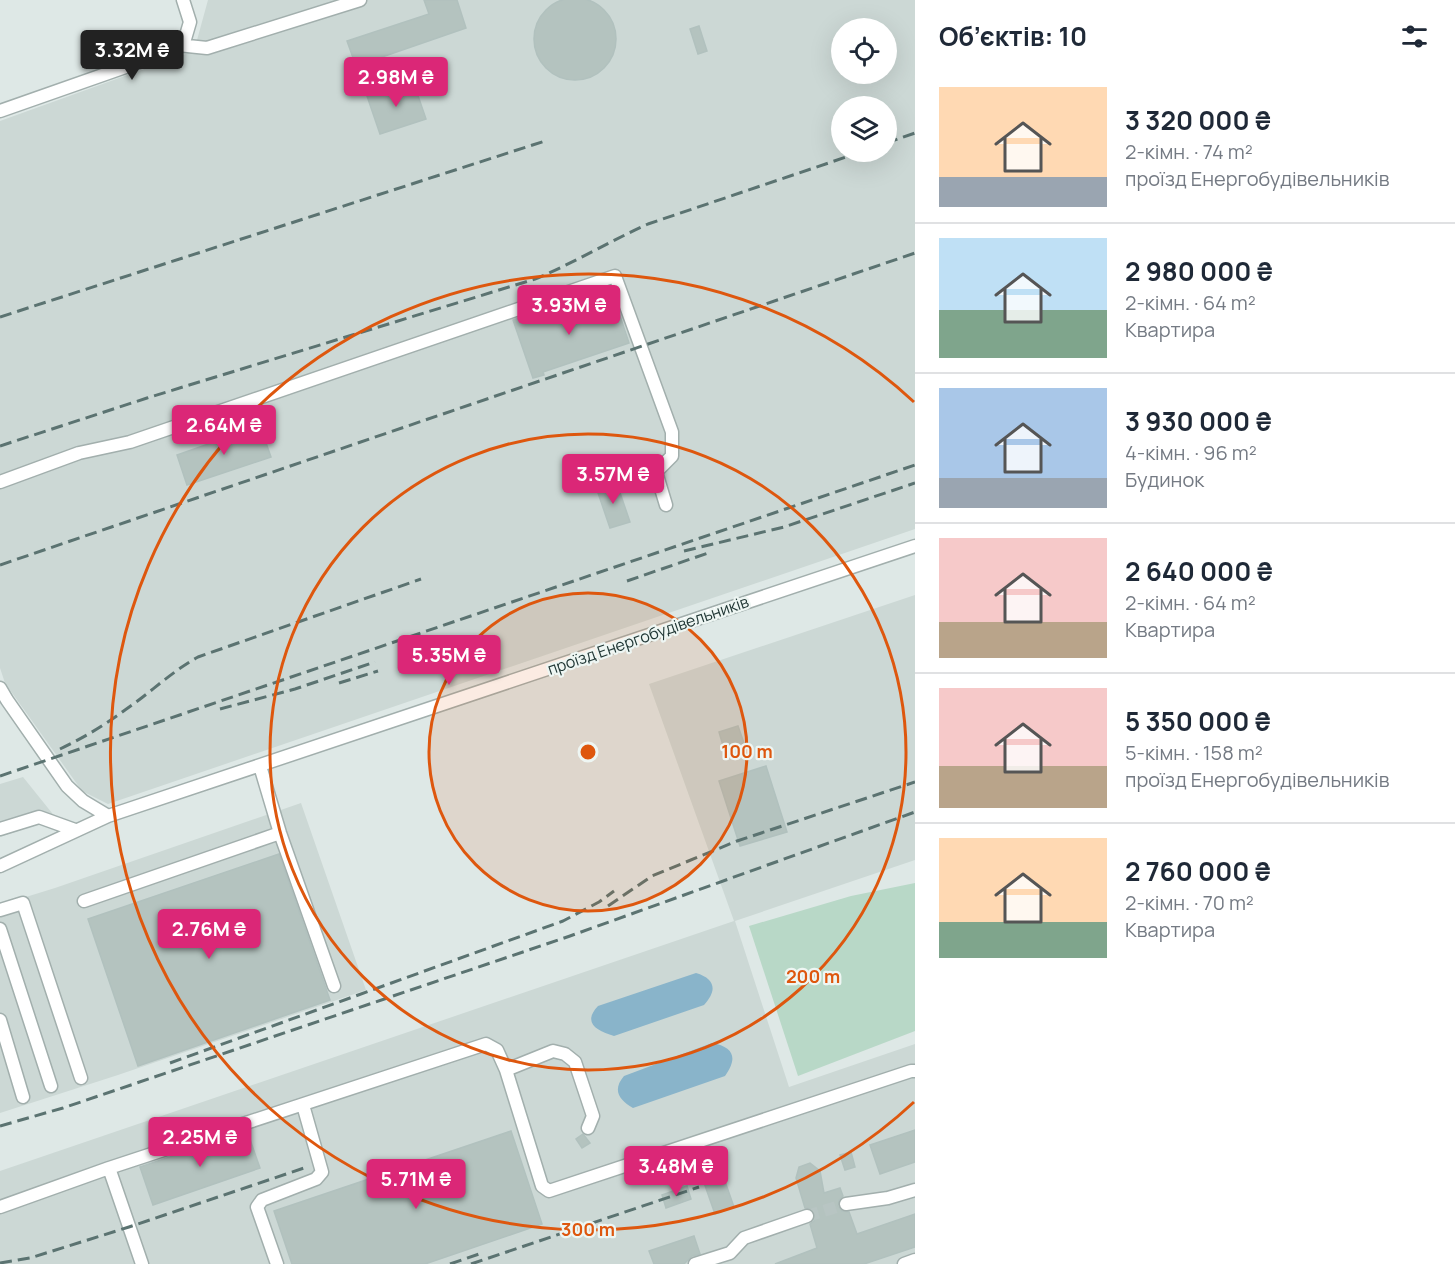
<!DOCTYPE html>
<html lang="uk">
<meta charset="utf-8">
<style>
body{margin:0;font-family:Manrope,sans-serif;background:#f6f6f7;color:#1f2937;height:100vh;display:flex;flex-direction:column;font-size:22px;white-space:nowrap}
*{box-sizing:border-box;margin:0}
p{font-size:20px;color:#747a83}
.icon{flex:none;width:33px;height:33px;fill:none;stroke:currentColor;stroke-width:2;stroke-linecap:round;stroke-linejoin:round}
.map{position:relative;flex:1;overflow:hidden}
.drawer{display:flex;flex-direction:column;background:#fff;width:540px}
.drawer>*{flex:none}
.fabs{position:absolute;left:831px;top:18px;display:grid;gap:12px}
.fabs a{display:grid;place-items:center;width:66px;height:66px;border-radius:50%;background:#fff;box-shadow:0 6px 24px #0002;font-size:30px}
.price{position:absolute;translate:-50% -51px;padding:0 14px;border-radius:6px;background:#db2777;color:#fff;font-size:20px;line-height:39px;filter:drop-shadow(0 2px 3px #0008)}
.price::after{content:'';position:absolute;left:50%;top:36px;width:18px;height:14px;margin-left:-9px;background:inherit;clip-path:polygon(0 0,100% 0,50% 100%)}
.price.active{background:#222;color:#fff}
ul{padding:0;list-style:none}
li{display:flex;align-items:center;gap:18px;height:150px;padding:0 24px}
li+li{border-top:2px solid #e0e1e3}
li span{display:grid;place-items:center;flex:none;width:168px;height:120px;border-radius:0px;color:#555}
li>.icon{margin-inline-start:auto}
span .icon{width:72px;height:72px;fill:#fffc;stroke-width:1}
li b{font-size:26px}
h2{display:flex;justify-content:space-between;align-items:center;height:72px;padding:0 24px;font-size:26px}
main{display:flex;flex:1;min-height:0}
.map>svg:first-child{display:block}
</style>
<main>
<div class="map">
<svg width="915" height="1264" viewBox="0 0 915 1264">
<rect width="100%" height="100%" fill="#dee8e6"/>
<path fill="#ccd8d5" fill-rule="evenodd" d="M208,0H915V529L108,804L82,791L5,683L0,668V121L194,51ZM842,28H886V74H842ZM842,106H886V152H842Z
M915,595V860L735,921L789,1087L915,1044V1264H0V1171L734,921L649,684Z
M23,777L56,818L0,837V784Z
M301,803L366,990L118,1075L0,1113V905L55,888Z"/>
<path fill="#b8d8c7" d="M915,883V1031L798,1076L749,926L851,896Z"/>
<path fill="#89b4ca" d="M696,973C716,979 717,991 704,1005L614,1036C597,1031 582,1023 598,1006Z
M712,1043C734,1047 738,1058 725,1076L633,1108C619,1100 612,1090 624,1076Z"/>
<path fill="#b4c3bf" stroke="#b1c1be" stroke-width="1.5" d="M534 39a41 41 0 1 1 82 0a41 41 0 1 1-82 0Z
M424,0H457L466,28L356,66L347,41L429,14Z
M699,26L707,51L698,54L690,29Z
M413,81L426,119L380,134L367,96Z
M615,301L629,343L543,372L544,375L533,378L513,320L554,306L559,320Z
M260,426L271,457L187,485L177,455Z
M616,481L630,522L610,528L596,487Z
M738,726L744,743L724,749L719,732Z
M766,766L787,832L740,846L719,781Z
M279,854L330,1000L138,1066L88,919Z
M915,1130V1162L880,1174L870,1145Z
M247,1131L260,1168L153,1205L140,1167Z
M511,1131L542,1224L425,1264H292L274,1211Z
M583,1134L590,1143L582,1148L576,1139Z
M714,1150L734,1207L715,1214L695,1157Z
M851,1152L855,1167L845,1170L840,1155Z
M810,1163L820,1171L824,1193L840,1188L843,1196L839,1200L838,1206L842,1211L849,1212L857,1234L915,1214V1247L864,1264H775L817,1248L810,1224L814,1221L815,1214L812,1209L805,1208L796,1178L799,1167Z
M687,1186L691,1199L666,1208L662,1195Z
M694,1236L700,1254L692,1256L684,1264H654L649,1251Z"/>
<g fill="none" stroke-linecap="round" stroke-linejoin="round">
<path stroke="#b8c5c3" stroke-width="12" stroke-dasharray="12 6" stroke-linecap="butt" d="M807,1216L846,1204"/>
<g stroke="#a2afad" stroke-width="15">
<path id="minor" d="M178,45L207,48L360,0
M0,111L171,51L185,39L190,22L183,0
M0,482L79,453L130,442L615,276L672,432V456L656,472L666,505
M0,688L7,700L67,786L83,801L108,816
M260,766L280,833L334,986
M0,829L39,817L75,830
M0,866L108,816L915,546
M84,901L280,833
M0,910L23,903L81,1078
M0,929L51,1086
M0,1020L23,1097
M506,1070L553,1051L565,1054L575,1062L593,1116L588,1128
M109,1168L142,1264
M846,1204L888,1198L915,1190
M0,1207L109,1168L486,1044L497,1050L506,1070L542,1186L549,1191L911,1071H915
M277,1264L257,1207L262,1200L316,1179L322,1172L303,1105
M695,1264L730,1253L744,1238L807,1216
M904,1264L915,1260"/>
</g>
<use href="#minor" stroke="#fff" stroke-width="12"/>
<path stroke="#5b7371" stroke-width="3" stroke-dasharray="12 6" stroke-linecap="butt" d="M886,143L915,133
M0,317L548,140
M0,446L147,398L535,279C574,263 610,241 648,224L861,152
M684,551L784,527L915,483
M0,565L915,253
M627,581L708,553
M339,683L378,671
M220,709L295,689L375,662
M60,749C83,738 105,725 125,710C150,693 171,672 198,657L421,579
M0,776L915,465
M608,906L652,876L737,841L915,782
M170,1063L563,921L599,902L614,891
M0,1126L63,1108L570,936L915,812
M0,1263L30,1258L129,1227L307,1167
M450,1264L479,1254
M471,1264L699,1187"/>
</g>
<circle cx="588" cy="752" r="159" fill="#de570e" fill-opacity=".12"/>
<g fill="none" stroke="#de570e" stroke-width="3">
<circle cx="588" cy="752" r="159"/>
<circle cx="588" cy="752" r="318"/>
<path d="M914 1102A478 478 0 1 1 914 402"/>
</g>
<g text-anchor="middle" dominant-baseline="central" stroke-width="4.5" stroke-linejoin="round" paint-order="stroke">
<g font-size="16" fill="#213735" stroke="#eef6f3">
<text transform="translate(648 635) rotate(-19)">проїзд Енергобудівельників</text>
</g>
</g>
<circle cx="588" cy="752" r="9" fill="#de570e" stroke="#eef6f3" stroke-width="3"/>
<g font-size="18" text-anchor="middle" font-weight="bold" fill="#de570e" stroke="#eef6f3" stroke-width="4.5" stroke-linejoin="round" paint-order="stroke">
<text x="747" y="758">100 m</text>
<text x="813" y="983">200 m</text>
<text x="588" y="1236">300 m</text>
</g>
</svg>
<div class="fabs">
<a><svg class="icon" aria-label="locate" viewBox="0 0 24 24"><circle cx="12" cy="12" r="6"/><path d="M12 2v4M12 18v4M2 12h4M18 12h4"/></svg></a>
<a><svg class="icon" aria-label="layers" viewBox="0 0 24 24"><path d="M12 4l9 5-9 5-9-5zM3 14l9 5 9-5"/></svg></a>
</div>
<b class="price active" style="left:132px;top:81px">3.32M ₴</b>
<b class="price" style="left:396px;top:108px">2.98M ₴</b>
<b class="price" style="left:569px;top:336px">3.93M ₴</b>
<b class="price" style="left:224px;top:456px">2.64M ₴</b>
<b class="price" style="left:613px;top:505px">3.57M ₴</b>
<b class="price" style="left:449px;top:686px">5.35M ₴</b>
<b class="price" style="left:209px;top:960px">2.76M ₴</b>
<b class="price" style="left:200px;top:1168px">2.25M ₴</b>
<b class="price" style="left:676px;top:1197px">3.48M ₴</b>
<b class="price" style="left:416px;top:1210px">5.71M ₴</b>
</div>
<section class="drawer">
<h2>Об’єктів: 10<svg class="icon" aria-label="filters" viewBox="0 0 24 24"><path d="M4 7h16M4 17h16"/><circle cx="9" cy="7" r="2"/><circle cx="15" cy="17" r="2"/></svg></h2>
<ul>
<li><span style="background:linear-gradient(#ffd9b3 75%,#9aa5b1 0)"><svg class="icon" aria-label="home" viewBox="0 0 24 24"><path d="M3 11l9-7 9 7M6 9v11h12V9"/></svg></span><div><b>3 320 000 ₴</b><p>2-кімн. · 74 m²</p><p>проїзд Енергобудівельників</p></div></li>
<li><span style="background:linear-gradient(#bfe0f5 60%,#7fa58c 0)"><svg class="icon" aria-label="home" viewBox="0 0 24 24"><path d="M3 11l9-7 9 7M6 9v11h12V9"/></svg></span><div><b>2 980 000 ₴</b><p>2-кімн. · 64 m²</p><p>Квартира</p></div></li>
<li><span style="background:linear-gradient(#a9c7e8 75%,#9aa5b1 0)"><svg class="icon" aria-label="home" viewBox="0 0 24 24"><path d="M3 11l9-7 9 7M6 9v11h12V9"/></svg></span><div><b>3 930 000 ₴</b><p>4-кімн. · 96 m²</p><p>Будинок</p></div></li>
<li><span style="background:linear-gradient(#f6c9c9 70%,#b9a48a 0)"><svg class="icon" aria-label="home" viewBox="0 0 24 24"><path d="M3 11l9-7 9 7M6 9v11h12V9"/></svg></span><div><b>2 640 000 ₴</b><p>2-кімн. · 64 m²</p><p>Квартира</p></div></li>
<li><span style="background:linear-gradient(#f6c9c9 65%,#b9a48a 0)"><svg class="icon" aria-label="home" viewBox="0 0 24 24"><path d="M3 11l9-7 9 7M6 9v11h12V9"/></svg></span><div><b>5 350 000 ₴</b><p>5-кімн. · 158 m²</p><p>проїзд Енергобудівельників</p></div></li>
<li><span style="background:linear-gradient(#ffd9b3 70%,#7fa58c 0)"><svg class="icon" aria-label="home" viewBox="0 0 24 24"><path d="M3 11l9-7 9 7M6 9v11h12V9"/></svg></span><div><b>2 760 000 ₴</b><p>2-кімн. · 70 m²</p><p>Квартира</p></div></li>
</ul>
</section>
</main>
